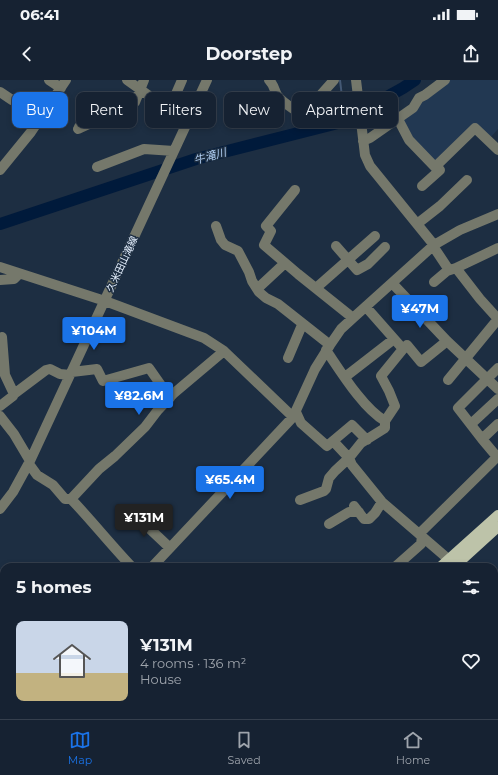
<!DOCTYPE html>
<meta charset="utf-8">
<style>
body{margin:0;font-family:Montserrat,"Noto Sans JP",sans-serif;background:#232f3e;color:#f1f3f6;height:100vh;display:flex;flex-direction:column;font-size:15px;white-space:nowrap}
*{box-sizing:border-box;margin:0}
p{font-size:13px;color:#9ea4ac}
.icon{flex:none;width:22px;height:22px;fill:none;stroke:currentColor;stroke-width:2;stroke-linecap:round;stroke-linejoin:round}
.map{position:relative;flex:1;overflow:hidden}
.side{position:absolute;left:0px;top:483px;width:498px;height:156px;display:flex;flex-direction:column;background:#162232;border-radius:12px 12px 0 0;box-shadow:0 2px 6px #0003,0 0 0 1px #353f4d}
.side>*{flex:none}
.guide{position:absolute;left:12px;top:12px;width:474px;height:36px;display:flex;gap:8px}
.price{position:absolute;translate:-50% -34px;padding:0 9px;border-radius:4px;background:#1a73e8;color:#fff;font-size:13px;line-height:26px;filter:drop-shadow(0 1px 2px #0008)}
.price::after{content:'';position:absolute;left:50%;top:24px;width:12px;height:9px;margin-left:-6px;background:inherit;clip-path:polygon(0 0,100% 0,50% 100%)}
.price.selected{background:#222;color:#fff}
ul{padding:0;list-style:none}
li{display:flex;align-items:center;gap:12px;height:100px;padding:0 16px}
li+li{border-top:1px solid #353f4d}
li span{display:grid;place-items:center;flex:none;width:112px;height:80px;border-radius:8px;color:#555}
li>.icon{margin-inline-start:auto}
span .icon{width:48px;height:48px;fill:#fffc;stroke-width:1}
li b{font-size:17px}
h2{display:flex;justify-content:space-between;align-items:center;height:48px;padding:0 16px;font-size:17px}
.tag{padding:0 14px;border-radius:8px;background:#162232;box-shadow:0 2px 6px #0003,0 0 0 1px #353f4d;font-size:14px;line-height:36px}
.tag.selected{background:#1a73e8;color:#fff}
.status{display:flex;justify-content:space-between;align-items:center;height:28px;padding:0 20px;background:#162232;direction:ltr}
.status svg{height:11px;fill:currentColor}
header{display:flex;justify-content:space-between;align-items:center;height:52px;padding:0 16px;background:#162232;font-size:18px;font-weight:700}
.dock{display:flex;justify-content:space-around;align-items:center;height:56px;border-top:1px solid #353f4d;background:#162232;font-size:11px;color:#9ea4ac}
.dock a{display:grid;justify-items:center;gap:2px}
.dock .selected{color:#1a73e8}
.map>svg:first-child{display:block}
</style>
<div class="status"><b>06:41</b><svg viewBox="0 0 49 12"><path d="M0 12V9h3v3zM5 12V6h3v6zM10 12V3h3v9zM15 12V0h3v12zM26 1h20v11H26zM47 4h2v5h-2z"/></svg></div>
<header><svg class="icon" aria-label="back" viewBox="0 0 24 24"><path d="M15 5l-7 7 7 7"/></svg>Doorstep<svg class="icon" aria-label="share" viewBox="0 0 24 24"><path d="M12 15V3M7 8l5-5 5 5M5 13v7h14v-7"/></svg></header>
<div class="map">
<svg width="498" height="639" viewBox="0 0 498 639">
<rect width="100%" height="100%" fill="#1d2e42"/>
<path fill="#223852" d="M448,0H498V49L489,59L473,44L434,82L412,61L403,39L422,20Z"/>
<g fill="none" stroke-linecap="round" stroke-linejoin="round">
<path stroke="#445975" stroke-width="2" d="M340,0L342,17V42"/>
<path stroke="#001a3b" stroke-width="12" d="M0,144L196,79L342,42L403,8L415,0"/>
<path stroke="#75786b" stroke-width="10" d="M49,0L61,8
M127,0L169,30L188,40
M269,0C274,5 274,9 277,15C281,21 289,26 295,30
M356,0L365,75L370,86L434,165
M0,12L12,20L44,32
M309,28L334,0
M169,30L182,0
M398,39L409,60L435,87L475,48L498,70
M79,47L94,29L100,28L112,36
M78,49L100,39L122,32L129,29L135,22L144,0
M363,61L370,58L413,28L419,18L425,15L445,0
M97,87L144,69L174,71
M0,90L31,52L66,0
M422,106L440,90L436,86
M295,110L266,146L271,151L264,165L298,194L353,238
M417,144L440,126L467,100
M216,146L221,160L225,165L238,171L249,192L252,201L259,212L266,218L278,224L330,265
M336,166L357,190L368,184L385,167
M433,166L449,190
M0,187L105,221L204,258L224,271L293,337
M456,188L498,168
M0,200L14,199L19,194
M434,202L447,191L456,188L480,219L498,239
M392,203L447,261L498,309
M316,208L375,156
M257,209L285,183
M403,269L407,265L421,282L447,261
M326,270C341,292 363,328 385,341
M288,278L302,245
M72,292L97,289L103,301L149,288L170,318
M345,297L394,259
M448,300L498,239
M14,314L46,290L50,289L60,294L70,295
M0,326L13,316L14,314L5,295L2,257
M296,332L301,343L327,366L352,345L367,360
M0,336L14,354L30,381
M471,344L498,319
M498,344L482,359L498,378
M482,359L458,328L498,288
M333,361L349,378L352,385L382,422L454,484
M29,384L37,395L53,405L65,419H71C92,441 111,465 132,487
M71,419L99,389L115,376L145,347L158,330L173,314L224,271
M300,420L324,411L326,409L329,398L335,391L349,378L361,363L385,348V341L395,326L389,311L381,296L403,269L366,227
M354,426L364,439H369L375,433L382,422
M0,429L13,412L30,381L207,0
M133,433L170,468
M329,444L349,432H359
M419,454L497,377
M152,487L293,337L315,289L330,265L341,249L353,238L434,165L460,150L498,134
M395,487L421,464L422,456
M0,499L4,504
M494,522L498,525
M494,633L498,629
M125,635L129,639
M446,635L451,639
M5,639L8,635"/>
<path stroke="#bdc3a9" stroke-width="10" d="M440,487L498,435
M454,487L498,447
M274,639L278,635
M290,639L295,635"/>
</g>
<g text-anchor="middle" dominant-baseline="central" stroke-width="3" stroke-linejoin="round" paint-order="stroke">
<g font-size="10" fill="#e2edfb" stroke="#1d2e42">
<text transform="translate(122 184) rotate(-65)">久米田山滝線</text>
</g>
<g font-size="11" font-style="italic" fill="#b2d0f5" stroke="#1d2e42">
<text transform="translate(210 76) rotate(-15)">牛滝川</text>
</g>
</g>
</svg>
<b class="price" style="left:420px;top:249px">¥47M</b>
<b class="price" style="left:94px;top:271px">¥104M</b>
<b class="price" style="left:139px;top:336px">¥82.6M</b>
<b class="price" style="left:230px;top:420px">¥65.4M</b>
<b class="price selected" style="left:144px;top:458px">¥131M</b>
<div class="guide">
<a class="tag selected">Buy</a>
<a class="tag">Rent</a>
<a class="tag">Filters</a>
<a class="tag">New</a>
<a class="tag">Apartment</a>
</div>
<section class="side">
<h2>5 homes<svg class="icon" aria-label="filters" viewBox="0 0 24 24"><path d="M4 7h16M4 17h16"/><circle cx="9" cy="7" r="2"/><circle cx="15" cy="17" r="2"/></svg></h2>
<ul>
<li><span style="background:linear-gradient(#c9d6e8 65%,#c2b280 0)"><svg class="icon" aria-label="home" viewBox="0 0 24 24"><path d="M3 11l9-7 9 7M6 9v11h12V9"/></svg></span><div><b>¥131M</b><p>4 rooms · 136 m²</p><p>House</p></div><svg class="icon" aria-label="heart" viewBox="0 0 24 24"><path d="M12 20l-8-8c-3-5 5-10 8-4 3-6 11-1 8 4z"/></svg></li>
</ul>
</section>
</div>
<nav class="dock">
<a class="selected"><svg class="icon" aria-label="map" viewBox="0 0 24 24"><path d="M3 6l6-2 6 2 6-2v14l-6 2-6-2-6 2zM9 4v14M15 6v14"/></svg>Map</a>
<a><svg class="icon" aria-label="saved" viewBox="0 0 24 24"><path d="M7 4h10v16l-5-4-5 4z"/></svg>Saved</a>
<a><svg class="icon" aria-label="home" viewBox="0 0 24 24"><path d="M3 11l9-7 9 7M6 9v11h12V9"/></svg>Home</a>
</nav>
